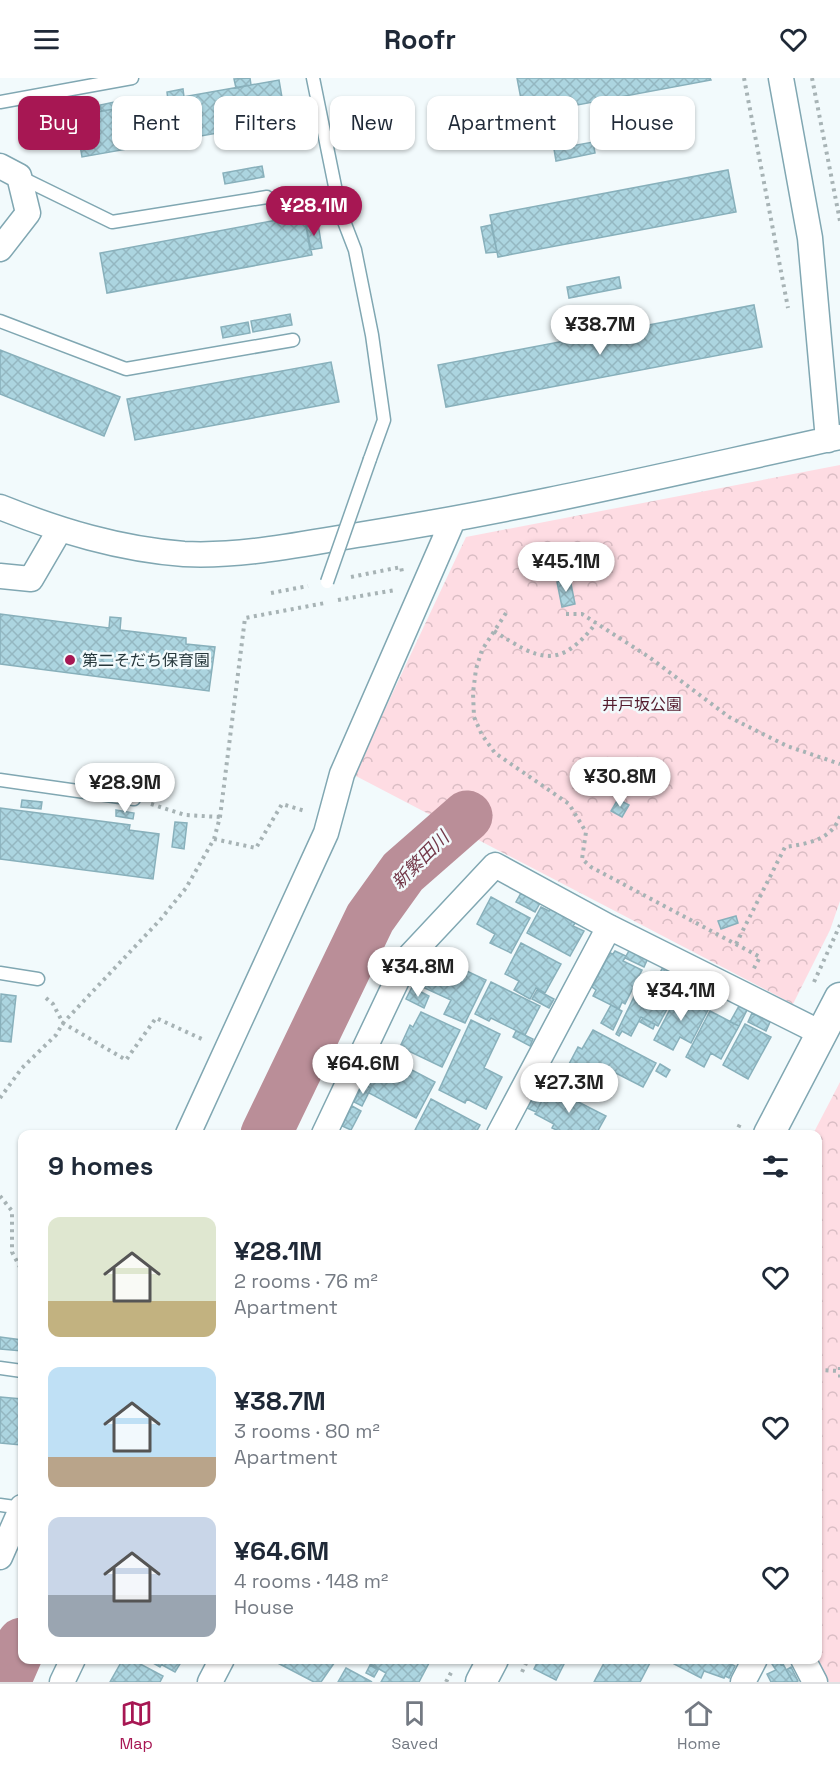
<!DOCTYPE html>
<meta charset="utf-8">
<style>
body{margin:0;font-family:"Space Grotesk","Noto Sans JP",sans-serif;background:#f2f2f3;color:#1f2937;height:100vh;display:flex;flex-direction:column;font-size:22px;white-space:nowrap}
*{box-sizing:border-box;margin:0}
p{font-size:20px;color:#747a83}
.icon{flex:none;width:33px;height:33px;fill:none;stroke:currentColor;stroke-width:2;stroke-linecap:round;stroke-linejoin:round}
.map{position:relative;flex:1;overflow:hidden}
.drawer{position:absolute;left:18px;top:1052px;width:804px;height:534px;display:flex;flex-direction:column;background:#fff;border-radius:12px;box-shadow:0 2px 4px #0004}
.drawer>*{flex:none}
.banner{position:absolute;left:18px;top:18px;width:804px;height:54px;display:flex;gap:12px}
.price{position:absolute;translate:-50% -51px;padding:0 14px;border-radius:21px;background:#fff;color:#222;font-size:20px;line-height:39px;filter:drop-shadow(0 2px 3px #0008)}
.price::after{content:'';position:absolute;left:50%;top:36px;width:18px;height:14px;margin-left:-9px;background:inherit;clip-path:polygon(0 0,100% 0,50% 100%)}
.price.current{background:#a71753;color:#fff}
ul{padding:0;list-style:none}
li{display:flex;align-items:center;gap:18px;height:150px;padding:0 30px}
li span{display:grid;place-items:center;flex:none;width:168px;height:120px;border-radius:12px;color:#555}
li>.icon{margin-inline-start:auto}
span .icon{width:72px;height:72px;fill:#fffc;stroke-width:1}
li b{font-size:26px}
h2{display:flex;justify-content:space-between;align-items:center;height:72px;padding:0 30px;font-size:26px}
.chip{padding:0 21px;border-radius:12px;background:#fff;box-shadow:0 2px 4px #0004;font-size:21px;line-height:54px}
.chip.current{background:#a71753;color:#fff}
header{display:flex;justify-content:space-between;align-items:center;height:78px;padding:0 30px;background:#fff;font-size:27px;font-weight:700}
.tabs{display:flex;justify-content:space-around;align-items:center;height:84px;border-top:2px solid #e0e1e3;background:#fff;font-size:16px;color:#747a83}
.tabs a{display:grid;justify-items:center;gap:3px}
.tabs .current{color:#a71753}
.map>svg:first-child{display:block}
</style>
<header><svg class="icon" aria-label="menu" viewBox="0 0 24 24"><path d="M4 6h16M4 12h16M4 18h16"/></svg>Roofr<svg class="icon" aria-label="heart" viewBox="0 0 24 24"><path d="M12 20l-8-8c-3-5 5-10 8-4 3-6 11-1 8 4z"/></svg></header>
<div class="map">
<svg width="840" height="1604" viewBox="0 0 840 1604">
<defs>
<pattern id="park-crowns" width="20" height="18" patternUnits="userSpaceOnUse" patternTransform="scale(1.5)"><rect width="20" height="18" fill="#fedce3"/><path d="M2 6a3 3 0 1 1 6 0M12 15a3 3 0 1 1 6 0" fill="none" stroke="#dabdc4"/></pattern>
<pattern id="building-cross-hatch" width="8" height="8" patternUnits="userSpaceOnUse" patternTransform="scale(1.5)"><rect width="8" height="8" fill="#acd5e0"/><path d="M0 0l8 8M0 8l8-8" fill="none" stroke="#94b7c1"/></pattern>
</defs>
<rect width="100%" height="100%" fill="#f2fafc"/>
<path fill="url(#park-crowns)" d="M840,387V823L830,852L793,926L354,697L466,459Z
M840,1004V1604H829L817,1581L818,1056H813Z"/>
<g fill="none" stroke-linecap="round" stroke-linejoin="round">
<path stroke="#ba8e98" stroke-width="51" d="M266,1056L370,840L403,794L467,738
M5,1604L22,1565"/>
</g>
<path fill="url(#building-cross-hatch)" stroke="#88b0bb" stroke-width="1.5" d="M250,0L251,7L236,10L234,1Z
M517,0H710L711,2L524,37Z
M279,2L286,43L82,79L75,38Z
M183,11L184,19L168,22L167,14Z
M115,24L116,31L101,33L100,27Z
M593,64L595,75L556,83L554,71Z
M262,88L264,99L225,106L223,95Z
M728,92L736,134L498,179L490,137Z
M304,137L312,177L107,215L100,175Z
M318,146L322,170L310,172L306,148Z
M491,147L497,174L486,175L481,149Z
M619,199L621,210L569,220L567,209Z
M754,227L762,269L446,329L438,287Z
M290,236L292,247L253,254L251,243Z
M248,244L250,255L223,260L221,249Z
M0,272L120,319L104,358L0,316Z
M331,284L339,324L135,362L127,321Z
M570,501L575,526L562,529L557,504Z
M0,536L109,550L110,539L121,540L120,552L186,560V566L215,569L209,613L0,586Z
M633,691L645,697L638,709L627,703Z
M610,699L621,705L615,715L605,710Z
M618,721L629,727L622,739L611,733Z
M22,722L42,724L41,731L21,729Z
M0,730L130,747L129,752L159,756L153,801L0,781Z
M116,732L134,735L133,741L116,738Z
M175,744L187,745L184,771L172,769Z
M521,815L540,825L535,834L516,824Z
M491,819L530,840L511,875L490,865L495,856L477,846Z
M541,829L549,833L550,831L576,844L573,848L584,853L570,878L527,855Z
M736,838L738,845L721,851L718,843Z
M521,865L561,886L545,915L536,910L530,921L514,912L519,903L505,896Z
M630,871L648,880L644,889L625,880Z
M615,873L626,878L623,883L642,892L625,926L622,924L619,931L593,918L596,912L592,909L610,875L613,876Z
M435,878L486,902L465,945L444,936L451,922L420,908Z
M663,889L683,900L676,914L655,904Z
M644,898L676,914L658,948L641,939L631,958L622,953L619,958L616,956Z
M690,903L700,907L692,923L682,918Z
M491,904L540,928L525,957L491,940L489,943L475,936Z
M412,909L429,918L424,930L406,921Z
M537,912L554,921L549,930L532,921Z
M1,916L16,918L11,964L0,963Z
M678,916L708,932L691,965L680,959L673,972L654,962Z
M611,927L622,933L613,952L601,945Z
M739,928L747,932L739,948L730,944Z
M710,933L739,948L721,981L711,975L704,989L686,979Z
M421,934L460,952L442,989L400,969L410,947L413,949Z
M752,935L770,944L766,953L748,944Z
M643,940L655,946L653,951L640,944Z
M471,942L500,956L484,990L502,999L486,1031L467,1021L465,1025L439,1012Z
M745,946L771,959L748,1001L723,987Z
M593,952L656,985L643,1009L604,989L596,1005L567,990L578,969L582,971Z
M516,953L533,961L530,968L513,959Z
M387,979L435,1004L416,1040L369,1015L371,1010L364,1007L378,982L384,985Z
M660,986L670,992L666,999L656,993Z
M541,1004L549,1009L536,1034L527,1030Z
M363,1006L371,1010L362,1028L354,1024Z
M549,1009L606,1038L596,1056H565L552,1050L554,1046L535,1036Z
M431,1021L480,1047L475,1056H413Z
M352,1028L361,1033L351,1052L342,1048Z
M0,1259L22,1262V1273L0,1271Z
M0,1319L22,1321L21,1367L0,1365Z
M123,1581H131L163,1598L160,1604H110Z
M146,1581H165L160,1589Z
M165,1581H183L175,1594L162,1587Z
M270,1581H337L321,1604H314Z
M362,1581H421L429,1585L419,1604H381L386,1595Z
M539,1581H564L566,1582L556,1602L534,1591Z
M606,1581H652L640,1604H594Z
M676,1581H722L732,1586L724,1600L704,1593L701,1600L674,1586Z
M778,1583L781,1587L783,1586L793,1604H771L767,1596L776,1592L772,1586Z
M731,1586L735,1588L729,1600L725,1598Z
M370,1587L378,1592L374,1599L366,1595Z
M791,1589L798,1603L796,1604H793L786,1592Z
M346,1590L372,1604H338Z"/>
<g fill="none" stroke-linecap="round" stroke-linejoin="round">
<g stroke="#80a7b2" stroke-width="15">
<path id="service" d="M313,0L340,133L355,172L372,257L384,342L370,381
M0,24L132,0
M20,99L112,144L267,119
M0,243L126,291L293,262
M0,702L134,721
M0,895L38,901
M0,1290L22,1293
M0,1427L22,1430"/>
</g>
<g stroke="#80a7b2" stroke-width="27">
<path id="minor" d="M781,0L810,160L828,362
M0,88L19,98L28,135L0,171
M0,429C60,453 119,471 184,476C244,479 305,465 364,456C524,431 682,393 840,359
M0,498L31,501L59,453
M188,1056L326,755L342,696L453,442
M324,1056L407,881L495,787L609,849L821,955
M499,1056L609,849
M0,1479L22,1429
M803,1581L815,1604
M62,1604L73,1581
M210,1604L222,1581
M743,1604L755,1581"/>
</g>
<g stroke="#80a7b2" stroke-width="33">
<path id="tertiary" d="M769,1056L840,920
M481,1604L493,1581"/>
</g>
<path stroke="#a7b3b5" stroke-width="4" stroke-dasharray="3 4.5" stroke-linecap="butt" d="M744,0L788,230
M812,0L840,143
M351,499L401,489L402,494
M271,515L308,508
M338,522L395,512
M506,535L482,572L476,591L473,615L474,639L482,657L495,675L569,726L586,754L582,781L591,789L760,879L753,892
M566,536H582L649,579L729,639L787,668L840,686
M494,553C539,582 559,593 596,545
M151,726L185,737L220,739
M214,761L256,770L282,726L305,733
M736,866L785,769C807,766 832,762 840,738
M814,904L840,847
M46,920L53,926L63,945L126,982L156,940L204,962
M0,1020L22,990L56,957L63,945L160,842L186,810L214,761L220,739L245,540L325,525
M735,1056L740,1046
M0,1118L12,1133V1174L22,1193
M840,1289V1301
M818,1292L840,1293
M522,1594L528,1581
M446,1604L453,1591"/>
<use href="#service" stroke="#fff" stroke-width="12"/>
<use href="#minor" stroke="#fff" stroke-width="24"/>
<use href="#tertiary" stroke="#fff" stroke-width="30"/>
<g stroke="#80a7b2" stroke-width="15" stroke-linecap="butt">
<path id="service-bridge" d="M327,504L370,381"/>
</g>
<use href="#service-bridge" stroke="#fff" stroke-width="12"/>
</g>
<circle fill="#a71753" stroke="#f2fafc" stroke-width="2" cx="70" cy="582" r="6"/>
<g text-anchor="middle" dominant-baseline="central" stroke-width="5" stroke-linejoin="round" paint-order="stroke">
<g font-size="16" fill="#26373b" stroke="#f2fafc" text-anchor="start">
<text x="82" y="582">第二そだち保育園</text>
</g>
<g font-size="16" fill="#541c2e" stroke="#f2fafc">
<text x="642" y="626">井戸坂公園</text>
</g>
<g font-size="18" font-style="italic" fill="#733849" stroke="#f2fafc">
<text transform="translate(420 782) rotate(-45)">新繁田川</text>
</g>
</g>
</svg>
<b class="price current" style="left:314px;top:159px">¥28.1M</b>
<b class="price" style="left:600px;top:278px">¥38.7M</b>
<b class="price" style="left:566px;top:515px">¥45.1M</b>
<b class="price" style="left:620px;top:730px">¥30.8M</b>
<b class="price" style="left:125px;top:736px">¥28.9M</b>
<b class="price" style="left:418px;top:920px">¥34.8M</b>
<b class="price" style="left:681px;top:944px">¥34.1M</b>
<b class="price" style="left:363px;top:1017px">¥64.6M</b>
<b class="price" style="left:569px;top:1036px">¥27.3M</b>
<div class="banner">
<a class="chip current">Buy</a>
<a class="chip">Rent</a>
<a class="chip">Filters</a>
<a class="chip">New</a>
<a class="chip">Apartment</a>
<a class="chip">House</a>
</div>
<section class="drawer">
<h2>9 homes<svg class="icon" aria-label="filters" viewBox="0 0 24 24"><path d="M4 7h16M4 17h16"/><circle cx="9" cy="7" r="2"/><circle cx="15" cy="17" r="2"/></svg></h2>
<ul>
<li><span style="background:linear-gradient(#dfe7d0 70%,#c2b280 0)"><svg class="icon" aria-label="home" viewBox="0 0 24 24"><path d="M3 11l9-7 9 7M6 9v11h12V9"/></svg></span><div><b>¥28.1M</b><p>2 rooms · 76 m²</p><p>Apartment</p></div><svg class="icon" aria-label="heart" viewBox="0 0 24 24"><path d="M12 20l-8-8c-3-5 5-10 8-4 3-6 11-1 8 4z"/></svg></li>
<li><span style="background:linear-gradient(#bfe0f5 75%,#b9a48a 0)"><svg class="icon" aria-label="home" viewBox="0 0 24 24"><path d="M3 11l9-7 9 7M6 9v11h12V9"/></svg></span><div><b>¥38.7M</b><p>3 rooms · 80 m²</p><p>Apartment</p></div><svg class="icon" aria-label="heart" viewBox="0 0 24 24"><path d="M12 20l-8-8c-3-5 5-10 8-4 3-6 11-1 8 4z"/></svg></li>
<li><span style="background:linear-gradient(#c9d6e8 65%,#9aa5b1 0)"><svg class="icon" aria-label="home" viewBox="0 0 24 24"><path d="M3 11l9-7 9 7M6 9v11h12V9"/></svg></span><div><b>¥64.6M</b><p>4 rooms · 148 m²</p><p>House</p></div><svg class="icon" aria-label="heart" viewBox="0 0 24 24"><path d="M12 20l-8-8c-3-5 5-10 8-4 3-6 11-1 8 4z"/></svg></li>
</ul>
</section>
</div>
<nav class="tabs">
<a class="current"><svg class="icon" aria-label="map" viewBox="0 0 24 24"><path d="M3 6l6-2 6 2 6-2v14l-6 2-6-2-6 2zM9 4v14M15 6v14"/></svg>Map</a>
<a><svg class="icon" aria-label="saved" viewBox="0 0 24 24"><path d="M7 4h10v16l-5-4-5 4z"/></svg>Saved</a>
<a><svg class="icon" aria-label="home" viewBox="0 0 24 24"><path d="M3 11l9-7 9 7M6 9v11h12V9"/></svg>Home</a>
</nav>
